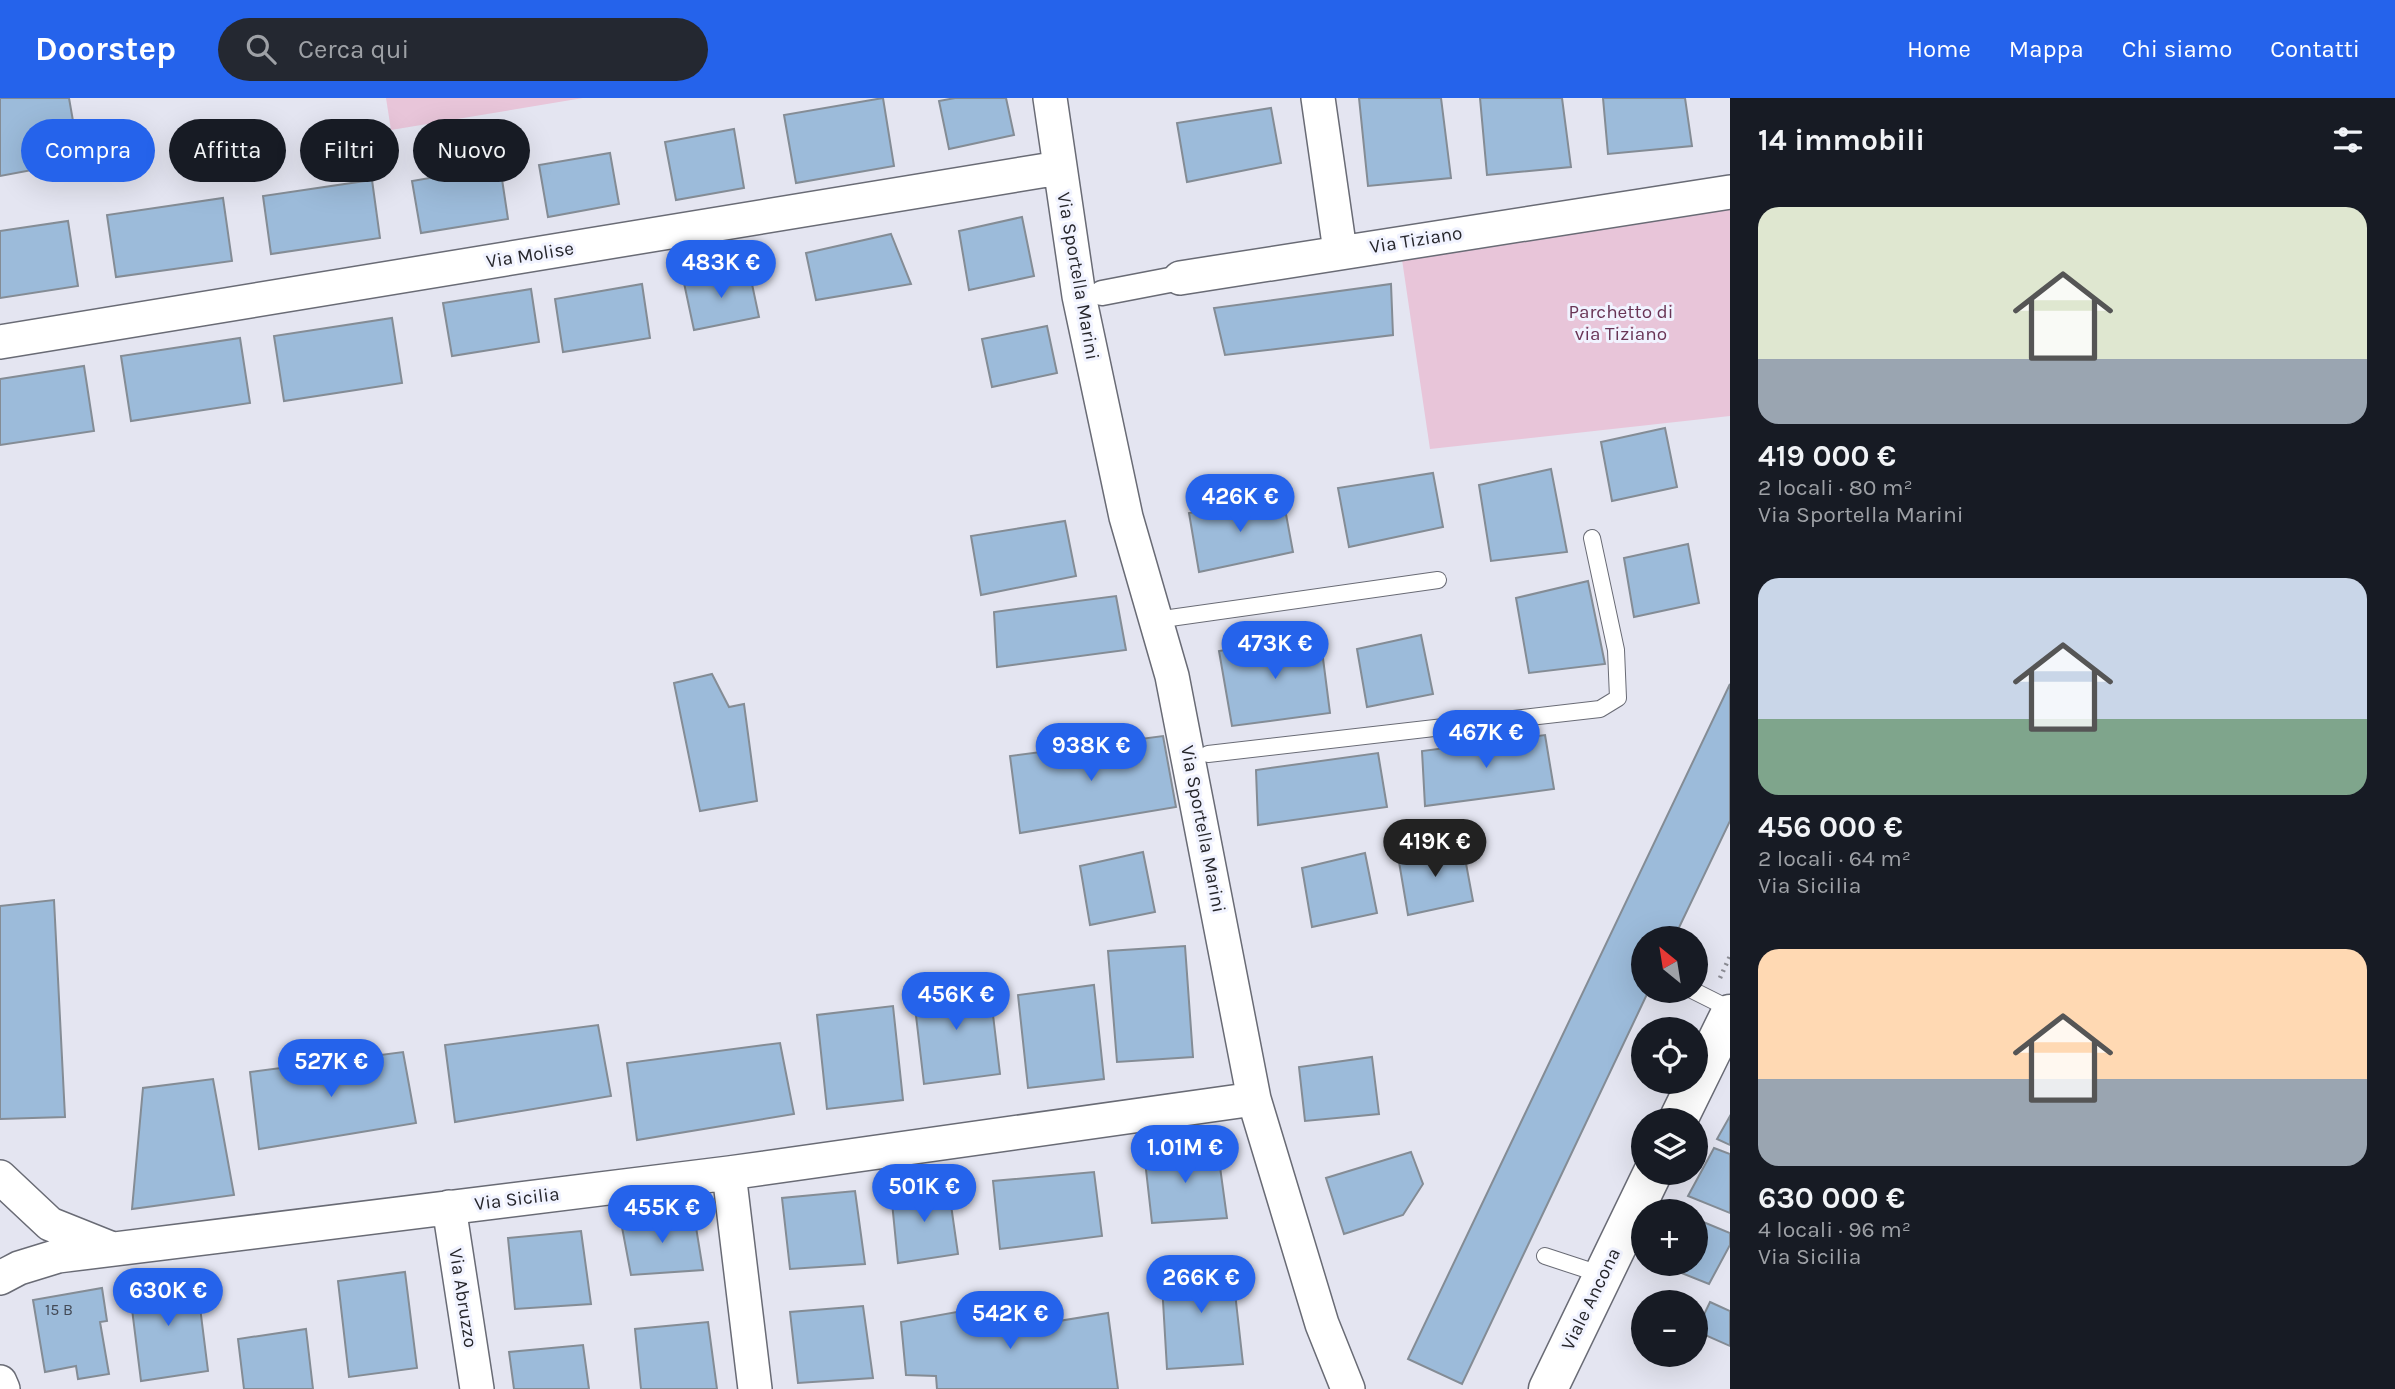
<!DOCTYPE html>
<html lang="it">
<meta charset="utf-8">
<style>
body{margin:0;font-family:Karla,sans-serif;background:#242831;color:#f1f3f6;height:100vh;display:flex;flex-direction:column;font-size:26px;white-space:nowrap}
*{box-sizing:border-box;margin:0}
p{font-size:23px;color:#9ea1a6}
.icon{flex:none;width:38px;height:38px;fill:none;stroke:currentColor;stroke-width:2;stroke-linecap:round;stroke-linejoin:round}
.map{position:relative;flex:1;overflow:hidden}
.drawer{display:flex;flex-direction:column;background:#171b24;width:665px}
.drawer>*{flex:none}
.guide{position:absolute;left:21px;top:21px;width:665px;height:63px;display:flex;gap:14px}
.needle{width:46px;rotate:330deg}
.buttons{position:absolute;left:1631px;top:828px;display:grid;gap:14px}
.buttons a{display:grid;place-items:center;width:77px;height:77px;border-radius:50%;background:#171b24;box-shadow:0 7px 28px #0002;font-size:35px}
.price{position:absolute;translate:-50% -60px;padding:0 16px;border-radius:24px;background:#2563eb;color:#fff;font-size:23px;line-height:46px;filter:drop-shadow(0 2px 4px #0008)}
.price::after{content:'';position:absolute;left:50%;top:42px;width:21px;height:16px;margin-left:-10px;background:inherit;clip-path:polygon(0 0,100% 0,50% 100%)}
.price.current{background:#222;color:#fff}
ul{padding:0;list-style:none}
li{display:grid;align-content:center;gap:14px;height:371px;padding:0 28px}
li span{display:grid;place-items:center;height:217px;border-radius:21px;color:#555}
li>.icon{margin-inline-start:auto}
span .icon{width:126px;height:126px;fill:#fffc;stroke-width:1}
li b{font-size:30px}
h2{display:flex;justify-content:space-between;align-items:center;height:84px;padding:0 28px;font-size:30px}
.pill{padding:0 24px;border-radius:32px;background:#171b24;box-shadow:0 7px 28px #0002;font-size:24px;line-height:63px}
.pill.current{background:#2563eb;color:#fff}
header{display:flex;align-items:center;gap:42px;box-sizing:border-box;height:98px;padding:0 35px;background:#2563eb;color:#fff}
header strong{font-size:33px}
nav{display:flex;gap:38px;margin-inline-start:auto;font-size:24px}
.search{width:490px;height:63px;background:#242831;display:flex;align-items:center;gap:18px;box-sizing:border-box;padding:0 24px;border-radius:38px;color:#9ea1a6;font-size:26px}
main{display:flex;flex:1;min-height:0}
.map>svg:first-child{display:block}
</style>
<header>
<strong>Doorstep</strong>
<div class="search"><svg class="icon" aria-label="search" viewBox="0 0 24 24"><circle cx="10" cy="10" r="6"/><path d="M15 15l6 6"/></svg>Cerca qui</div>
<nav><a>Home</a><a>Mappa</a><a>Chi siamo</a><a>Contatti</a></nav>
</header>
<main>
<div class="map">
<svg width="1730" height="1291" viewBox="0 0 1730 1291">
<rect width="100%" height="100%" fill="#e4e5f1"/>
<path fill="#e8c5d9" d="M386,0H583L391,32Z
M1730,107V318L1430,351L1400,148Z"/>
<path fill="#9cbbda" stroke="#848c95" stroke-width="2" d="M0,0H69L80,63L0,78Z
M883,0L894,68L796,85L784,17Z
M955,0H1006L1014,37L949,51L939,3Z
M1359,0H1441L1451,80L1368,88Z
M1480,0H1562L1571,69L1487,77Z
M1603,0H1685L1692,48L1608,56Z
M1271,10L1281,65L1187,84L1177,25Z
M734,31L744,90L676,102L665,44Z
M610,55L619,106L548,119L539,67Z
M500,68L508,121L421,135L412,83Z
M372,82L380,140L271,156L263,98Z
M223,100L232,163L116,179L107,117Z
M1022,119L1034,178L969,192L959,133Z
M68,123L78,188L0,200V133Z
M891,136L911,186L816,202L806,155Z
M749,172L759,219L694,232L684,185Z
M642,186L650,240L563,254L555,201Z
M1391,186L1393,237L1225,257L1214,210Z
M531,191L539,244L452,258L443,205Z
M392,220L402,285L284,303L274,238Z
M1047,228L1057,275L992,289L982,241Z
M240,240L250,305L131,323L121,258Z
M84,268L94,333L0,347V281Z
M1665,330L1677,389L1612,403L1601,344Z
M1551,371L1567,454L1491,463L1479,387Z
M1433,375L1443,429L1349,449L1338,390Z
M1283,400L1293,454L1199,474L1189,415Z
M1065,423L1076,478L981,497L971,438Z
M1688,446L1699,505L1634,519L1624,460Z
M1588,483L1605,566L1529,575L1516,500Z
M1116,498L1126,552L997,569L994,514Z
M1320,537L1330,615L1232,628L1219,553Z
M1421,537L1433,596L1367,609L1357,551Z
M712,576L729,609L744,606L757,703L700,713L674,585Z
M1730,586V723L1674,840H1643V892H1649L1462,1286L1408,1261Z
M1545,637L1554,691L1425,708L1422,653Z
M1163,638L1176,709L1020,735L1010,658Z
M1378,655L1387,709L1258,727L1256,672Z
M1462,744L1473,803L1408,817L1398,758Z
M1143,754L1155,814L1090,827L1080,768Z
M1365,755L1377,815L1312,829L1302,770Z
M54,802L65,1019L0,1021V808Z
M1185,848L1193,959L1117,964L1108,853Z
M989,883L1000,976L924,986L913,892Z
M1094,887L1104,981L1028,990L1018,897Z
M893,908L903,1002L827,1011L817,917Z
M598,927L611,998L455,1024L445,947Z
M780,945L794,1016L637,1042L627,965Z
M403,954L416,1025L259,1051L250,974Z
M1372,959L1379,1016L1305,1023L1299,969Z
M213,981L234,1097L132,1111L143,990Z
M1730,1018V1047L1717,1041Z
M1217,1047L1227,1120L1152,1125L1144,1054Z
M1714,1050L1730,1056V1115L1688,1098Z
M1411,1054L1423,1086L1403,1117L1344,1136L1326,1080Z
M1094,1074L1102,1138L1000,1151L993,1083Z
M948,1086L958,1156L898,1165L891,1094Z
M855,1093L865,1166L790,1171L782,1100Z
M694,1117L703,1172L631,1177L621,1124Z
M1696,1121L1730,1135V1147L1709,1186L1659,1166H1696Z
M581,1133L591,1206L515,1211L508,1140Z
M1231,1159L1243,1266L1167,1271L1161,1169Z
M405,1174L417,1270L349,1279L338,1183Z
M196,1177L208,1273L141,1283L129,1187Z
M102,1190L107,1223L100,1224L109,1276L78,1281L76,1268L45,1274L33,1202Z
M1024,1202L1028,1228L1108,1215L1118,1291H937L936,1278L906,1277L901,1224Z
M1710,1204L1730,1213V1248L1696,1233Z
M863,1208L873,1280L798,1285L790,1214Z
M708,1224L717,1291H641L635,1231Z
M306,1231L313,1291H244L238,1241Z
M583,1247L589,1291H514L509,1254Z"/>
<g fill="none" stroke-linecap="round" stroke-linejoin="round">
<g stroke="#696b75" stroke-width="18">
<path id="service" d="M1156,522L1438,482
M1208,656L1600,611L1618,600L1616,552L1592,440
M1692,892L1730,911
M1545,1158L1603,1177"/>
</g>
<g stroke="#696b75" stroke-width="27">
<path id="pedestrian" d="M1102,195L1180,180"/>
</g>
<g stroke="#696b75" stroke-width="36">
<path id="minor" d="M1050,0L1079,198L1126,419L1172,578L1254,1001L1322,1226L1348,1291
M1318,0L1340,153
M1180,180L1730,94
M0,244L1059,70
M729,1075L755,1291
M0,1079L50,1126L110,1150
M449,1109L477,1291
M0,1180L19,1170L58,1158L729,1075L1254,1001
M0,1284L3,1291"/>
</g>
<g stroke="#696b75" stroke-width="41">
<path id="secondary" d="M1678,1022L1730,916
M1548,1291L1653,1074"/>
</g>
<path stroke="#8b8c94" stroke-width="4.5" stroke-dasharray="2 5" stroke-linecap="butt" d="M1720,880L1730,858"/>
<use href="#service" stroke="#fff" stroke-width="16"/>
<use href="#pedestrian" stroke="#fff" stroke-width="24"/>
<use href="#minor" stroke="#fff" stroke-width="33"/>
<use href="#secondary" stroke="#fff" stroke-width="38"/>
</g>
<g text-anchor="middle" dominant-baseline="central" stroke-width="6" stroke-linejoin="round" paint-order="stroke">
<g font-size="16" fill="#444b57">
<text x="59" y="1211">15 B</text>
</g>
<g font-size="19" fill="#26262b" stroke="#f1f3ff">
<text transform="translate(1416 142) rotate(-9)">Via Tiziano</text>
<text transform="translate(530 157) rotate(-9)">Via Molise</text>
<text transform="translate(1078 178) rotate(80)">Via Sportella Marini</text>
<text transform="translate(1203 731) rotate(79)">Via Sportella Marini</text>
<text transform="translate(517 1101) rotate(-7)">Via Sicilia</text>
<text transform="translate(463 1200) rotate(81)">Via Abruzzo</text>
<text transform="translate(1591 1201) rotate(-64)">Viale Ancona</text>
</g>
<g font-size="19" fill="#693556" stroke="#f1f3ff">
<text x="1621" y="214">Parchetto di<tspan x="1621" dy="22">via Tiziano</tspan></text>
</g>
</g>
</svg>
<div class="buttons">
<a><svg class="needle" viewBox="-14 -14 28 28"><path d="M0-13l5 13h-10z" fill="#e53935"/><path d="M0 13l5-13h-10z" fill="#9ea1a6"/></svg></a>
<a><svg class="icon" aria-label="locate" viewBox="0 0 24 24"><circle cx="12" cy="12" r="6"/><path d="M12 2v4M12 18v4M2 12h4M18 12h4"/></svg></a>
<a><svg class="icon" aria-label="layers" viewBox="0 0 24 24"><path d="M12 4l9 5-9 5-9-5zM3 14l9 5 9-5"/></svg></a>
<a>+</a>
<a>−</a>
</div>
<b class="price" style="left:721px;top:202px">483K €</b>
<b class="price" style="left:1240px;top:436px">426K €</b>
<b class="price" style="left:1275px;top:583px">473K €</b>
<b class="price" style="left:1486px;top:672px">467K €</b>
<b class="price" style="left:1091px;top:685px">938K €</b>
<b class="price current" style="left:1435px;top:781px">419K €</b>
<b class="price" style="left:956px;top:934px">456K €</b>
<b class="price" style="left:331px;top:1001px">527K €</b>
<b class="price" style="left:1185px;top:1087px">1.01M €</b>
<b class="price" style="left:924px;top:1126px">501K €</b>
<b class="price" style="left:662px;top:1147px">455K €</b>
<b class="price" style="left:1201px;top:1217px">266K €</b>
<b class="price" style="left:168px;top:1230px">630K €</b>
<b class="price" style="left:1010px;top:1253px">542K €</b>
<div class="guide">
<a class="pill current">Compra</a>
<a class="pill">Affitta</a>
<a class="pill">Filtri</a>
<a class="pill">Nuovo</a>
</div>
</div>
<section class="drawer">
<h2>14 immobili<svg class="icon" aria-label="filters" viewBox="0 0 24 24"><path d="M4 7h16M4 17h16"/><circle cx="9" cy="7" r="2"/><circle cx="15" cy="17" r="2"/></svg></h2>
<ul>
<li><span style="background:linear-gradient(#dfe7d0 70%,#9aa5b1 0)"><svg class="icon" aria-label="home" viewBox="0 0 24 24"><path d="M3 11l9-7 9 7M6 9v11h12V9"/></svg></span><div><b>419 000 €</b><p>2 locali · 80 m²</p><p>Via Sportella Marini</p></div></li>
<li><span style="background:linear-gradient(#c9d6e8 65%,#7fa58c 0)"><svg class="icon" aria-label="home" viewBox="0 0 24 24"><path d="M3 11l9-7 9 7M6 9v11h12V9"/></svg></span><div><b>456 000 €</b><p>2 locali · 64 m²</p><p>Via Sicilia</p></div></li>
<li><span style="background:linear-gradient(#ffd9b3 60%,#9aa5b1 0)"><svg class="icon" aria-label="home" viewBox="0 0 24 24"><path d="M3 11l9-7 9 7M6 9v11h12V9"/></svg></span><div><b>630 000 €</b><p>4 locali · 96 m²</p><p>Via Sicilia</p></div></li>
</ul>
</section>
</main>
